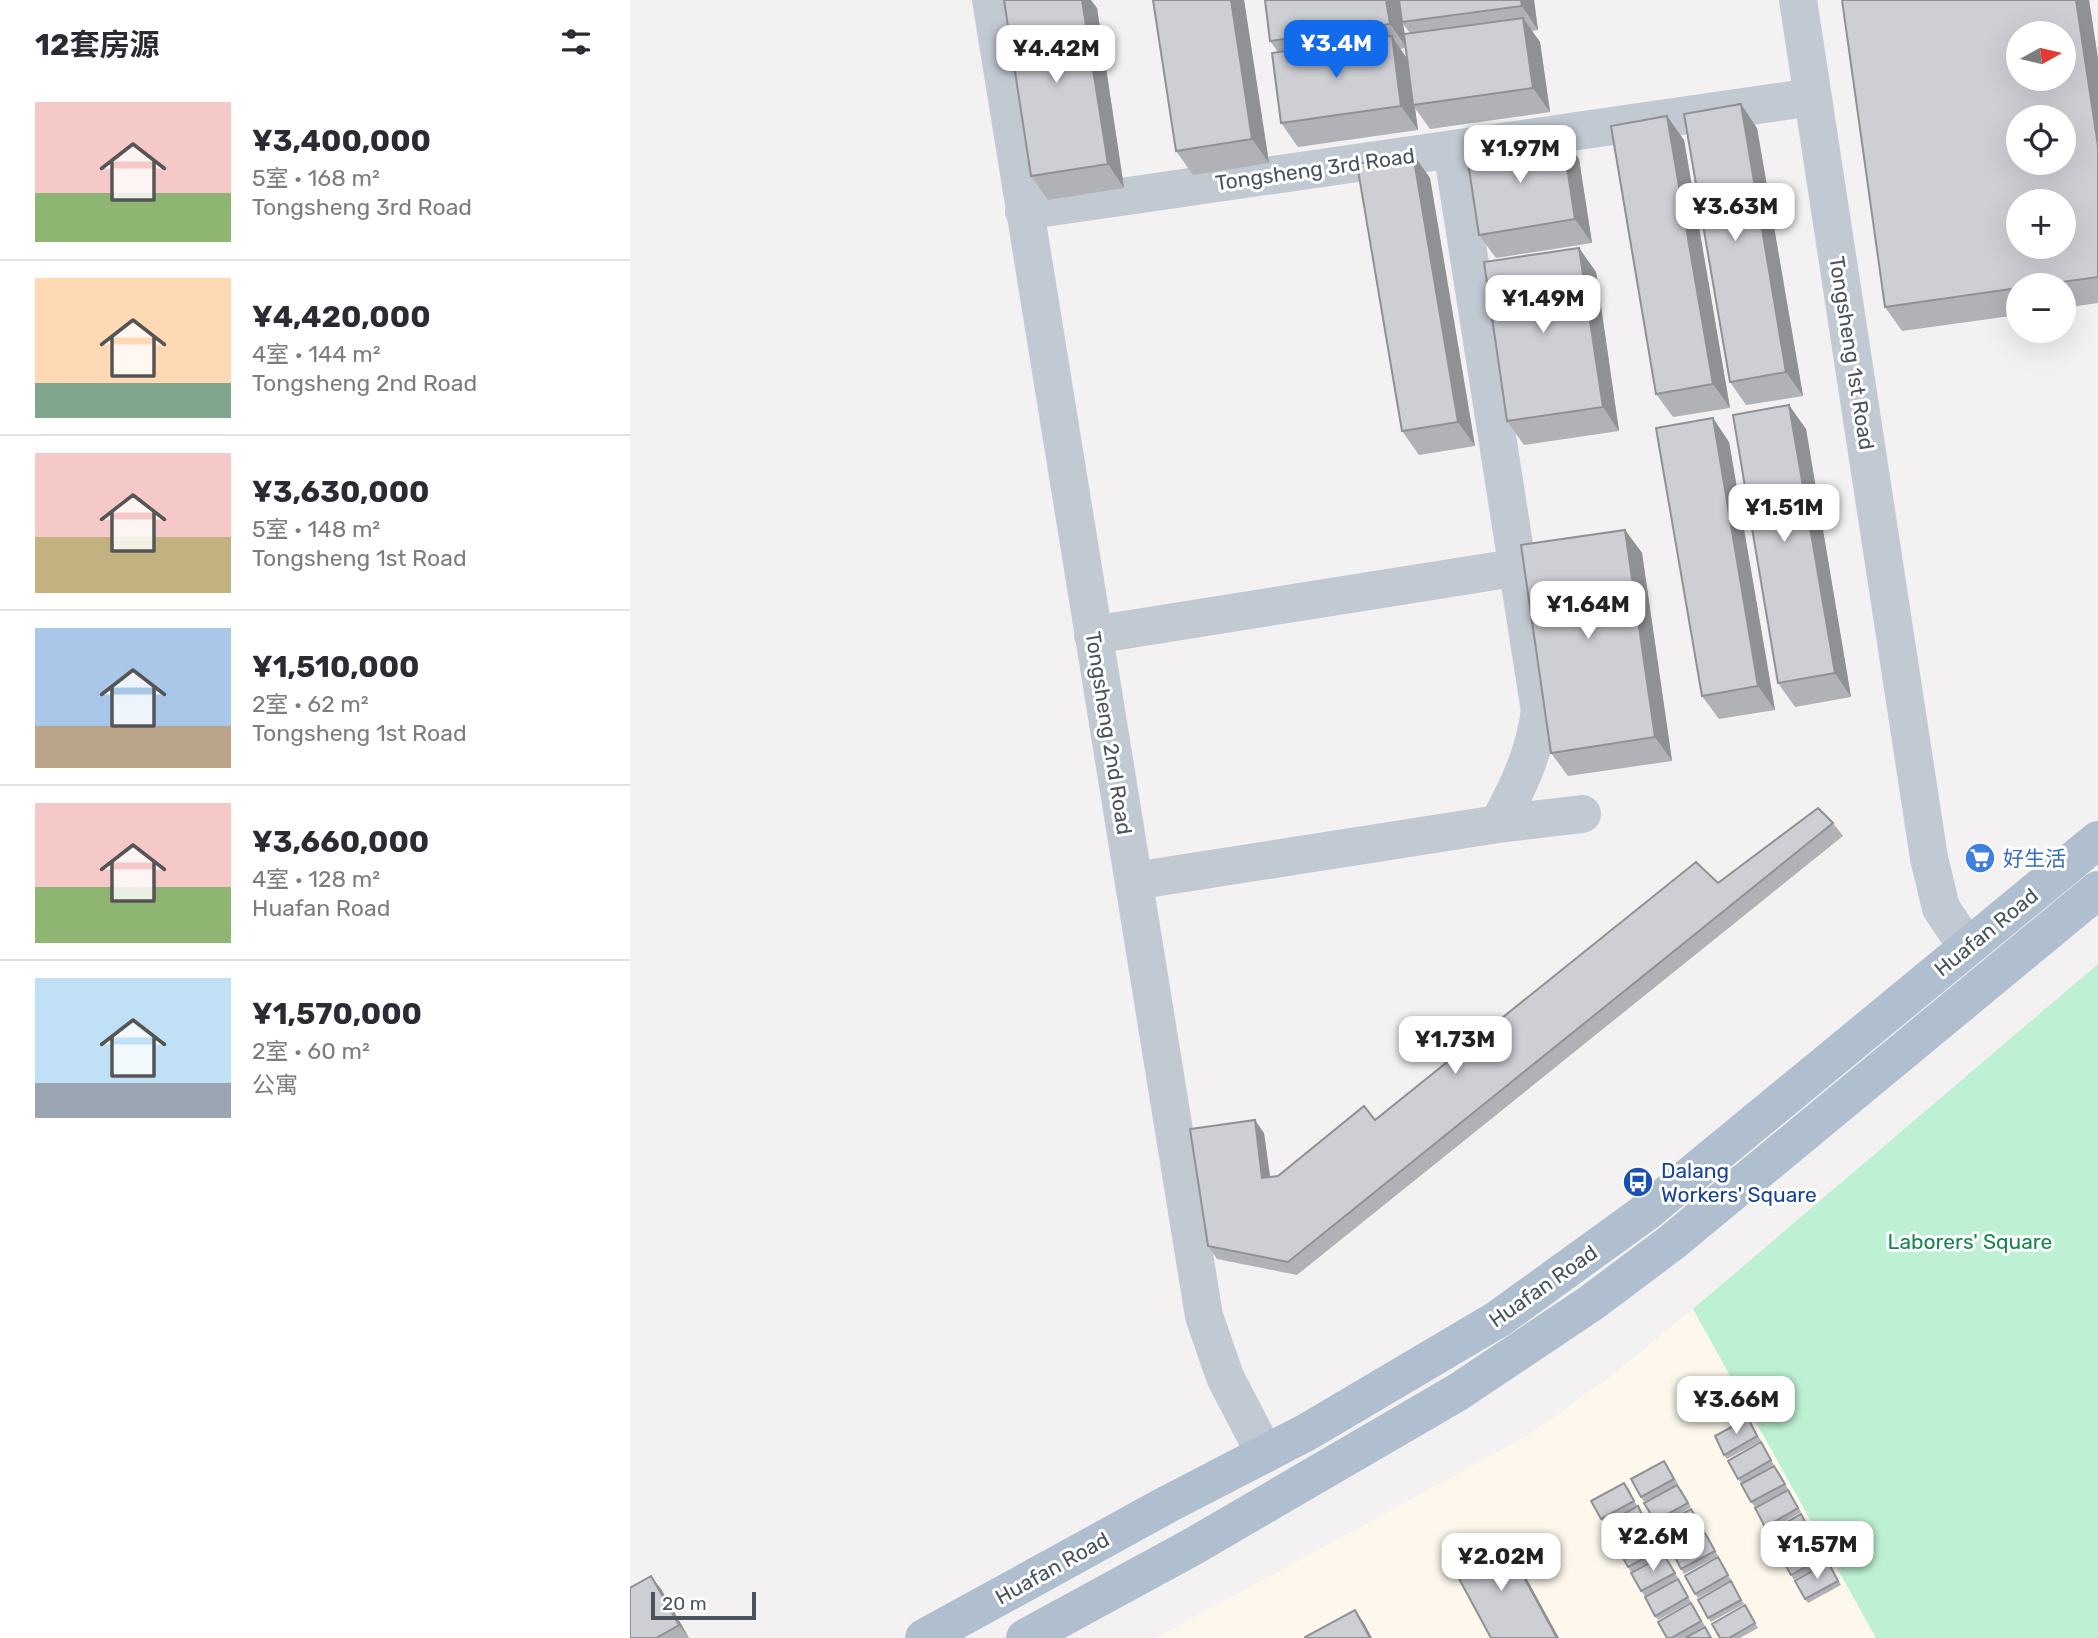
<!DOCTYPE html>
<html lang="zh">
<meta charset="utf-8">
<style>
body{margin:0;font-family:Rubik,"Noto Sans SC",sans-serif;background:#f2f2f3;color:#2b2b33;height:100vh;display:flex;flex-direction:column;font-size:26px;white-space:nowrap}
*{box-sizing:border-box;margin:0}
p{font-size:23px;color:#7c7c81}
.icon{flex:none;width:38px;height:38px;fill:none;stroke:currentColor;stroke-width:2;stroke-linecap:round;stroke-linejoin:round}
.map{position:relative;flex:1;overflow:hidden}
.drawer{display:flex;flex-direction:column;background:#fff;width:630px}
.drawer>*{flex:none}
.needle{width:46px;rotate:82deg}
.controls{position:absolute;left:1376px;top:21px;display:grid;gap:14px}
.controls a{display:grid;place-items:center;width:70px;height:70px;border-radius:50%;background:#fff;box-shadow:0 7px 28px #0002;font-size:35px}
.scale{position:absolute;left:21px;bottom:18px;width:105px;box-sizing:border-box;padding-left:7px;border:4px solid #48535f;border-top:0;font-size:19px;line-height:24px;white-space:nowrap;color:#48535f;-webkit-text-stroke:5px #fff;paint-order:stroke}
.price{position:absolute;translate:-50% -60px;padding:0 16px;border-radius:14px;background:#fff;color:#222;font-size:23px;line-height:46px;filter:drop-shadow(0 2px 4px #0008)}
.price::after{content:'';position:absolute;left:50%;top:42px;width:21px;height:16px;margin-left:-10px;background:inherit;clip-path:polygon(0 0,100% 0,50% 100%)}
.price.selected{background:#126beb;color:#fff}
ul{padding:0;list-style:none}
li{display:flex;align-items:center;gap:21px;height:175px;padding:0 35px}
li+li{border-top:2px solid #e1e1e2}
li span{display:grid;place-items:center;flex:none;width:196px;height:140px;border-radius:0px;color:#555}
li>.icon{margin-inline-start:auto}
span .icon{width:84px;height:84px;fill:#fffc;stroke-width:1}
li b{font-size:30px}
h2{display:flex;justify-content:space-between;align-items:center;height:84px;padding:0 35px;font-size:30px}
main{display:flex;flex:1;min-height:0}
.map>svg:first-child{display:block}
</style>
<main>
<section class="drawer">
<h2>12套房源<svg class="icon" aria-label="filters" viewBox="0 0 24 24"><path d="M4 7h16M4 17h16"/><circle cx="9" cy="7" r="2"/><circle cx="15" cy="17" r="2"/></svg></h2>
<ul>
<li><span style="background:linear-gradient(#f6c9c9 65%,#8fb573 0)"><svg class="icon" aria-label="home" viewBox="0 0 24 24"><path d="M3 11l9-7 9 7M6 9v11h12V9"/></svg></span><div><b>¥3,400,000</b><p>5室 · 168 m²</p><p>Tongsheng 3rd Road</p></div></li>
<li><span style="background:linear-gradient(#ffd9b3 75%,#7fa58c 0)"><svg class="icon" aria-label="home" viewBox="0 0 24 24"><path d="M3 11l9-7 9 7M6 9v11h12V9"/></svg></span><div><b>¥4,420,000</b><p>4室 · 144 m²</p><p>Tongsheng 2nd Road</p></div></li>
<li><span style="background:linear-gradient(#f6c9c9 60%,#c2b280 0)"><svg class="icon" aria-label="home" viewBox="0 0 24 24"><path d="M3 11l9-7 9 7M6 9v11h12V9"/></svg></span><div><b>¥3,630,000</b><p>5室 · 148 m²</p><p>Tongsheng 1st Road</p></div></li>
<li><span style="background:linear-gradient(#a9c7e8 70%,#b9a48a 0)"><svg class="icon" aria-label="home" viewBox="0 0 24 24"><path d="M3 11l9-7 9 7M6 9v11h12V9"/></svg></span><div><b>¥1,510,000</b><p>2室 · 62 m²</p><p>Tongsheng 1st Road</p></div></li>
<li><span style="background:linear-gradient(#f6c9c9 60%,#8fb573 0)"><svg class="icon" aria-label="home" viewBox="0 0 24 24"><path d="M3 11l9-7 9 7M6 9v11h12V9"/></svg></span><div><b>¥3,660,000</b><p>4室 · 128 m²</p><p>Huafan Road</p></div></li>
<li><span style="background:linear-gradient(#bfe0f5 75%,#9aa5b1 0)"><svg class="icon" aria-label="home" viewBox="0 0 24 24"><path d="M3 11l9-7 9 7M6 9v11h12V9"/></svg></span><div><b>¥1,570,000</b><p>2室 · 60 m²</p><p>公寓</p></div></li>
</ul>
</section>
<div class="map">
<svg width="1468" height="1638" viewBox="0 0 1468 1638">
<rect width="100%" height="100%" fill="#f3f1f1"/>
<path fill="#fdf8eb" d="M1063,1309L1246,1638H526L897,1436L977,1379Z"/>
<path fill="#bef1d3" d="M1468,964V1638H1246L1063,1309Z"/>
<g fill="none" stroke-linecap="round" stroke-linejoin="round">
<path stroke="#c1cad3" stroke-width="38" d="M361,0L574,1316L595,1377L635,1454
M1168,0L1299,858L1311,908L1337,947
M822,149L910,711C904,754 889,786 868,824
M394,211L1183,97
M463,635L890,567
M504,881L868,824L952,814"/>
<path stroke="#b0bfd0" stroke-width="38" d="M294,1638L538,1504L677,1432L868,1319L1016,1212L1468,840
M395,1638L562,1547L828,1392L961,1303L1041,1243L1468,890"/>
</g>
<path fill="#b0b2b7" fill-rule="evenodd" d="M614,0L639,163L563,175L546,151Z
M904,0L908,30L902,31L910,42L920,112L800,129L785,108L788,130L668,147L651,123L648,52L640,41ZM773,24L780,33L775,34ZM775,48L777,58L770,49Z
M1459,0L1468,59V303L1433,308V285H1388V315L1272,331L1255,307Z
M467,8L494,188L418,200L401,176Z
M1127,128L1173,396L1116,405L1100,382Z
M1054,140L1100,408L1043,417L1026,394Z
M783,154L800,178L845,446L789,455L772,431Z
M949,159L962,243L866,258L849,235Z
M949,248L966,272L989,431L894,445L877,421Z
M1176,429L1221,697L1165,707L1148,683Z
M1099,442L1145,710L1089,719L1072,696Z
M995,530L1012,553L1042,761L938,776L921,753Z
M1203,823L1213,836L667,1275L587,1259L578,1246L634,1133L640,1177L648,1176L745,1120L1088,883Z
M1121,1423L1131,1441L1097,1459L1094,1455Z
M1134,1446L1144,1465L1111,1483L1108,1479Z
M1037,1465L1048,1484L1014,1502L1011,1497Z
M1148,1471L1158,1489L1125,1507L1121,1502Z
M998,1487L1007,1506L975,1524L971,1519Z
M1051,1489L1061,1507L1028,1526L1025,1521Z
M1161,1494L1171,1512L1138,1531L1135,1527Z
M1011,1511L1021,1529L987,1548L984,1543Z
M1065,1513L1075,1531L1042,1550L1038,1546Z
M1174,1519L1185,1537L1151,1555L1148,1551Z
M1024,1535L1034,1553L1001,1572L998,1567Z
M1078,1537L1088,1556L1054,1574L1051,1569Z
M1188,1543L1198,1561L1164,1580L1161,1575Z
M1034,1555L1048,1578L1015,1596L1011,1591Z
M1088,1557L1101,1580L1068,1598L1065,1594Z
M1201,1567L1211,1585L1178,1603L1175,1599Z
M1048,1579L1061,1602L1028,1620L1025,1616Z
M1104,1586L1114,1604L1081,1622L1078,1618Z
M31,1589L59,1638H0Z
M1115,1605L1128,1628L1110,1638H1090Z
M1064,1607L1075,1626L1053,1638H1037Z"/>
<path fill="#909195" d="M452,0H461L467,8L494,188L478,164Z
M601,0H614L639,163L622,139Z
M756,0H770L772,22L773,24L777,48L760,24Z
M891,0H904L908,30L892,6Z
M1446,0H1459L1468,59V146Z
M893,18L910,42L920,112L903,88Z
M762,36L778,60L783,105L785,108L788,130L771,106Z
M1111,104L1127,128L1173,396L1156,372Z
M1037,116L1054,140L1100,408L1083,384Z
M932,135L949,159L962,243L945,219Z
M783,154L800,178L845,446L828,422Z
M949,248L966,272L989,431L973,407Z
M1159,405L1176,429L1221,697L1205,673Z
M1083,418L1099,442L1145,710L1128,686Z
M995,530L1012,553L1042,761L1025,737Z
M625,1120L634,1133L642,1191L632,1178Z
M871,1535L880,1548L929,1638H927Z
M21,1576L31,1589L59,1638L49,1625Z
M725,1610L734,1623L742,1638H740Z"/>
<path fill="#cdcfd5" stroke="#909195" stroke-width="2" fill-rule="evenodd" d="M374,0H452L478,164L401,176Z
M523,0H601L622,139L546,151Z
M635,0H756L760,24L640,41Z
M769,0H891L892,6L772,22Z
M1212,0H1446L1468,146V277L1410,285H1388V288L1255,307ZM1388,33H1433V79H1388ZM1388,117H1433V163H1388ZM1388,201H1433V247H1388Z
M893,18L903,88L783,105L774,34Z
M762,36L771,106L651,123L642,53Z
M1111,104L1156,372L1100,382L1054,114Z
M1037,116L1083,384L1026,394L981,126Z
M932,135L945,219L849,235L836,149Z
M783,154L828,422L772,431L727,164Z
M949,248L973,407L877,421L854,262Z
M1159,405L1205,673L1148,683L1103,415Z
M1083,418L1128,686L1072,696L1026,428Z
M995,530L1025,737L921,753L891,545Z
M1188,808L1203,823L658,1262L578,1246L560,1129L625,1120L632,1178L648,1176L734,1106L745,1120L1066,862L1088,883Z
M1118,1418L1127,1436L1094,1455L1085,1436Z
M1131,1442L1141,1460L1108,1479L1098,1461Z
M1034,1461L1044,1479L1011,1497L1001,1479Z
M1144,1466L1155,1484L1121,1502L1111,1484Z
M994,1483L1004,1501L971,1519L961,1501Z
M1047,1485L1058,1503L1025,1521L1014,1503Z
M1158,1490L1168,1508L1135,1527L1125,1508Z
M1008,1506L1017,1525L984,1543L975,1525Z
M1061,1509L1072,1527L1038,1546L1028,1527Z
M1171,1514L1181,1533L1148,1551L1138,1533Z
M1021,1531L1031,1549L998,1567L988,1549Z
M1075,1533L1085,1551L1051,1569L1042,1551Z
M871,1535L927,1638H861L820,1562Z
M1185,1538L1195,1556L1161,1575L1151,1557Z
M1034,1555L1045,1573L1011,1591L1001,1573Z
M1088,1557L1098,1575L1065,1594L1055,1576Z
M1198,1562L1208,1581L1175,1599L1165,1581Z
M21,1576L49,1625L26,1638H0V1588Z
M1048,1579L1058,1597L1025,1616L1015,1597Z
M1101,1581L1111,1600L1078,1618L1068,1600Z
M1061,1603L1071,1621L1041,1638H1037L1028,1622Z
M1115,1605L1125,1623L1099,1638H1090L1082,1624Z
M725,1610L740,1638H675V1637Z
M1075,1627L1081,1638H1055Z"/>
<defs>
<g id="supermarket-disc" transform="scale(1.575)"><circle r="9.5" fill="#3f7fe0" stroke="#fff"/><path d="M-6-5.5h2.5l.6 2H6L4.5 2H-2.5L-4.4-4H-6ZM-1.5 3.2a1.3 1.3 0 1 0 .1 0ZM3 3.2a1.3 1.3 0 1 0 .1 0Z" fill="#fff"/></g>
<g id="bus-disc" transform="scale(1.575)"><circle r="9.5" fill="#1a4fb4" stroke="#fff"/><path d="M-5-6H5V4H4V6H2V4H-2V6H-4V4H-5ZM-3.5-4V0h7V-4ZM-3.5 1.2v1.5H-2V1.2ZM2 1.2v1.5H3.5V1.2Z" fill="#fff"/></g>
</defs>
<g fill-rule="evenodd">
<use href="#supermarket-disc" x="1350" y="858"/>
<use href="#bus-disc" x="1008" y="1182"/>
</g>
<g text-anchor="middle" dominant-baseline="central" stroke-width="6" stroke-linejoin="round" paint-order="stroke">
<g font-size="21" fill="#48535f" stroke="#fff">
<text transform="translate(685 169) rotate(-8)">Tongsheng 3rd Road</text>
<text transform="translate(1222 353) rotate(81)">Tongsheng 1st Road</text>
<text transform="translate(479 733) rotate(81)">Tongsheng 2nd Road</text>
<text transform="translate(1356 932) rotate(-39)">Huafan Road</text>
<text transform="translate(913 1286) rotate(-35)">Huafan Road</text>
<text transform="translate(422 1568) rotate(-29)">Huafan Road</text>
</g>
<g font-size="21" fill="#366cbe" stroke="#fff" text-anchor="start">
<text x="1373" y="858">好生活</text>
</g>
<g font-size="21" fill="#164399" stroke="#fff" text-anchor="start">
<text x="1031" y="1170">Dalang<tspan x="1031" dy="24">Workers' Square</tspan></text>
</g>
<g font-size="21" fill="#14854f" stroke="#fff">
<text x="1340" y="1241">Laborers' Square</text>
</g>
</g>
</svg>
<div class="controls">
<a><svg class="needle" viewBox="-14 -14 28 28"><path d="M0-13l5 13h-10z" fill="#e53935"/><path d="M0 13l5-13h-10z" fill="#7c7c81"/></svg></a>
<a><svg class="icon" aria-label="locate" viewBox="0 0 24 24"><circle cx="12" cy="12" r="6"/><path d="M12 2v4M12 18v4M2 12h4M18 12h4"/></svg></a>
<a>+</a>
<a>−</a>
</div>
<div class="scale">20 m</div>
<b class="price selected" style="left:706px;top:80px">¥3.4M</b>
<b class="price" style="left:426px;top:85px">¥4.42M</b>
<b class="price" style="left:890px;top:185px">¥1.97M</b>
<b class="price" style="left:1105px;top:243px">¥3.63M</b>
<b class="price" style="left:913px;top:335px">¥1.49M</b>
<b class="price" style="left:1154px;top:544px">¥1.51M</b>
<b class="price" style="left:958px;top:641px">¥1.64M</b>
<b class="price" style="left:825px;top:1076px">¥1.73M</b>
<b class="price" style="left:1106px;top:1436px">¥3.66M</b>
<b class="price" style="left:1023px;top:1573px">¥2.6M</b>
<b class="price" style="left:1187px;top:1581px">¥1.57M</b>
<b class="price" style="left:871px;top:1593px">¥2.02M</b>
</div>
</main>
